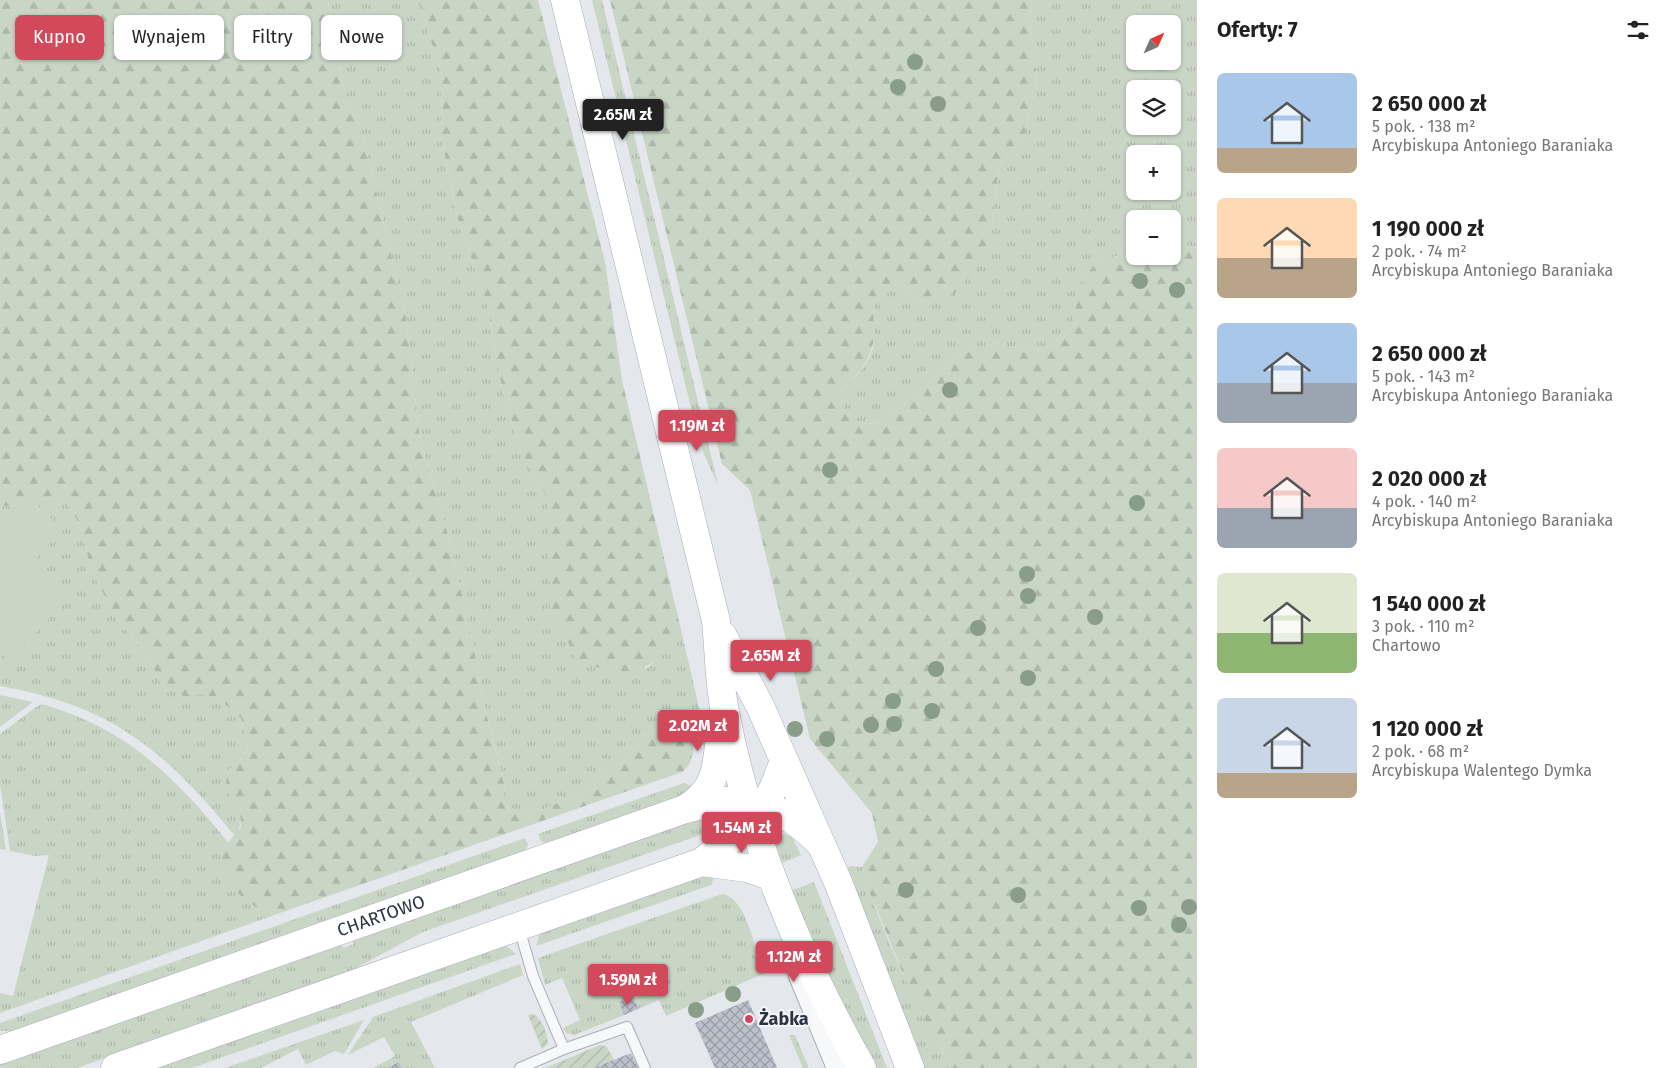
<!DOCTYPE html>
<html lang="pl">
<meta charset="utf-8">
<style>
body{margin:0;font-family:"Fira Sans",sans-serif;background:#f6f6f6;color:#222;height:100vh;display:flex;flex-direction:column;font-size:19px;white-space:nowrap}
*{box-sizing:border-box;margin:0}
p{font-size:16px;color:#767676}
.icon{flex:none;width:28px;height:28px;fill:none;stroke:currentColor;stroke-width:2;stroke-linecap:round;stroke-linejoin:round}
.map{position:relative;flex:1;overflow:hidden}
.panel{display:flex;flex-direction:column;background:#fff;width:475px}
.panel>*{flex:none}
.banner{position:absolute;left:15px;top:15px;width:475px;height:45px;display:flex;gap:10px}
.needle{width:32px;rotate:45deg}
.tools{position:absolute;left:1126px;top:15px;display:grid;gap:10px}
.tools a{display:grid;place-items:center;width:55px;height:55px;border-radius:8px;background:#fff;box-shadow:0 1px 4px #0004;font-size:25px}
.price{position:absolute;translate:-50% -42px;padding:0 11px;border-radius:5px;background:#d1495b;color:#fff;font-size:16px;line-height:32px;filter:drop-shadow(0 1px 2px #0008)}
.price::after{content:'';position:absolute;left:50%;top:30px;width:15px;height:11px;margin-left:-8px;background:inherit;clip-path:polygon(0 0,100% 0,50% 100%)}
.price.on{background:#222;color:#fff}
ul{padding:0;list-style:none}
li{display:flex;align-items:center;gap:15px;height:125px;padding:0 20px}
li span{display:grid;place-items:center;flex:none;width:140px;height:100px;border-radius:8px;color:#555}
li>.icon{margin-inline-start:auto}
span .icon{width:60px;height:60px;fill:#fffc;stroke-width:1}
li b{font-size:21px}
h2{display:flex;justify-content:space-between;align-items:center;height:60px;padding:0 20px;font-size:21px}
.tag{padding:0 18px;border-radius:8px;background:#fff;box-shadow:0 1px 4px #0004;font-size:18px;line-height:45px}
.tag.on{background:#d1495b;color:#fff}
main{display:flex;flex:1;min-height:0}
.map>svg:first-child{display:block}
</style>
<main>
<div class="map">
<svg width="1197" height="1068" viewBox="0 0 1197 1068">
<defs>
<pattern id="grass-tufts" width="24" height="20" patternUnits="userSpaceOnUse" patternTransform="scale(1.25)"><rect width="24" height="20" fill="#c9d6c5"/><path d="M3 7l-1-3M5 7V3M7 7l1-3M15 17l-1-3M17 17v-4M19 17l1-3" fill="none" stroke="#adb8ab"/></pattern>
<pattern id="forest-firs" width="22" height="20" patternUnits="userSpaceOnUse" patternTransform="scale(1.25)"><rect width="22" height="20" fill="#c9d6c5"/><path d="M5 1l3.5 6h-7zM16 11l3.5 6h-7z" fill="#adb8ab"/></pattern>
<pattern id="garden-furrows" width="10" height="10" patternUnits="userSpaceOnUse" patternTransform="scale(1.25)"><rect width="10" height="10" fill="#c9d6c5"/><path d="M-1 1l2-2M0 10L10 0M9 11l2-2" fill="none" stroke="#adb8ab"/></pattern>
<pattern id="building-cross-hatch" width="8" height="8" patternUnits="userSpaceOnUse" patternTransform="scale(1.25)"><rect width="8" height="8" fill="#bbc0ca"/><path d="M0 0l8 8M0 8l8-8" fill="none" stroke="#989da6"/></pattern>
</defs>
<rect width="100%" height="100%" fill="#e4e7ec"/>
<path fill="url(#grass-tufts)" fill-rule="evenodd" d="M328,0H418L442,75L441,136L457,216L487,304L502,388L519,448L548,500L550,538L646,669L682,634L704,729L691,732L670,728L643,735L629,758L608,770L590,789L544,809L513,814L503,804L505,786L480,689L474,646L445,523L420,440L406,317L364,140L342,83Z
M592,0H602L718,485L700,445Z
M1033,0H1197V248L1173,242L1172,219H1135V250L1095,263L1077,288L1074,325L1058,344L1028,351L997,343L966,351L884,421C859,429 840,419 841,391C852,380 867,367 872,351C878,329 867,309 881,287L896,283L922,302L991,235L999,167L1025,135L1037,75L1029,16ZM1135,24H1172V61H1135ZM1135,89H1172V126H1135ZM1135,154H1172V191H1135Z
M47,497L67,502L81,527L91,571L117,618L149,658L160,682L219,699L241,718L248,746L239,763L228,770C235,791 249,816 235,836C164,750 113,706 0,686V506L23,507Z
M0,695L33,702L0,727Z
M42,704C126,728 174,776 228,842L220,852L257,908L277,914L0,1013V993L13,996L49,855L35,856L10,851L0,784V734L36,707Z
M684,783L690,785L691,789L678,798L546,844L541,841L538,834Z
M0,812L6,850L0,849Z
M699,819L703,834L423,932L354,969L77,1068H0V1064L341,945L344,948L354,944L352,941L367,935Z
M785,834L792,837L801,855L780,864L774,843L778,837Z
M525,838L528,845L525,851L14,1031H0V1023Z
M851,866L862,867C883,938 916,1004 952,1068H921L844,869Z
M716,874L711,885L536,946L540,932L696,878Z
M814,882L887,1068H877C845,1010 817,952 790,891Z
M722,894C747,897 756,954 763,974L666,1016L659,1000L638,1009L633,997L624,1015L574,1035L566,1033L563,1028L580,1020L562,978L545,985L538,958Z
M505,945L516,954L192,1068H155Z
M520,964L523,975L411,1022L435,1068H402L398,1062L387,1068H373L395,1056L384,1037L348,1055L373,1017Z
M364,1020L344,1054L335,1051L306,1065L298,1049L261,1068H225Z
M789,1035H795L809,1068H803Z"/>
<path fill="url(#forest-firs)" d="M0,0H328L342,83L364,140L406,317L420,440L445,523L474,646L480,689L505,787L503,804L513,814L544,809L590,789L608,770L629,758L643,735L670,728L691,732C694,747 695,762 682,772L277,914L257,908L239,894L221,869L220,852L241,827L240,806L225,790L228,770L239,763L248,747L241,718L219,699L202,694L187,698L160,682L149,658L117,618L91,571L81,527L67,502L47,497L23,507L0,506Z
M418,0H538L605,262L622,380L682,634C641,678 635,678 578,662L550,606L548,500L519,448L502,388L487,304L457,216L441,136L442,75Z
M610,0H1033L1029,16L1037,75L1025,135L999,167L991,235L971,275L950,298L922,302L896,283L881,287C867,309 879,329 871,351C866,367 852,380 841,391C840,419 859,429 884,421L966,351L997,343L1028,351L1058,344L1074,325L1077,288L1095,263L1135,250V256H1172L1173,242L1197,248V1068H952L913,998L870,893L862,867L878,842L872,813L810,739L750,490L722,464Z"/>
<path fill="url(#garden-furrows)" d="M533,1014C542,1018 548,1035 548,1044L542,1049L528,1015Z
M600,1045L607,1047L614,1060L594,1068H545Z"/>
<path fill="#c9d6c5" d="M26,494L63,530L33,562L70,597L9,661L0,653V597L3,594L0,591V522Z"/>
<path fill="url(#building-cross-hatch)" d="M633,996L638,1009L624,1015L619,1002Z
M748,1000L777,1068H715L695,1023Z
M631,1053L638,1068H594Z
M399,1062L402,1068H387Z"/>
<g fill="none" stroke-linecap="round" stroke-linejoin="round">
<g stroke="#a9aeb7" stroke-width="12">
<path id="lane" d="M519,928L533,976L564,1049L520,1068
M564,1049L627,1027L645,1068"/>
</g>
<g stroke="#a9aeb7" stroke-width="22">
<path id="street" d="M798,956L799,976L837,1068"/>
</g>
<g stroke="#a9aeb7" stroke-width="29">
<g id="secondary">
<path d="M565,0L716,621C719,651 719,683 725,712C749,837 799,957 862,1068"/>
<path d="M723,636L760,706L838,882L910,1068"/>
<path d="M685,809C720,788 716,763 721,728"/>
<path d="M702,862L747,868L771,876"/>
<path id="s1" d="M0,1050L685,809C703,805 722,800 740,800C769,799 802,825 821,844"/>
<path d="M115,1068L702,862C716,849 727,842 742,831C763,815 775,787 783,763"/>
</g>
</g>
<use href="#lane" stroke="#f7f8fa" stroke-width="10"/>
<use href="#street" stroke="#f7f8fa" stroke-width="20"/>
<use href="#secondary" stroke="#fff" stroke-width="28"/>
</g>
<g fill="#899d89">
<circle cx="915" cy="62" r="8"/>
<circle cx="898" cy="87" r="8"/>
<circle cx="938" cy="104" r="8"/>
<circle cx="1140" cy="281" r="8"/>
<circle cx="1177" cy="290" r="8"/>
<circle cx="950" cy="390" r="8"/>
<circle cx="830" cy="470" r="8"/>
<circle cx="1137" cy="503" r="8"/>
<circle cx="1027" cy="574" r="8"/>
<circle cx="1028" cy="596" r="8"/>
<circle cx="1095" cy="617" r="8"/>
<circle cx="978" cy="628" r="8"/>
<circle cx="936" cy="669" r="8"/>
<circle cx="1028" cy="678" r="8"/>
<circle cx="893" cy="701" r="8"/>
<circle cx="932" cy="711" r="8"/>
<circle cx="894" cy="724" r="8"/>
<circle cx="871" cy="725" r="8"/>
<circle cx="795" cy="729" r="8"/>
<circle cx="827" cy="739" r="8"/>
<circle cx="906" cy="890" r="8"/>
<circle cx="1018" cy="895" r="8"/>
<circle cx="1189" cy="907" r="8"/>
<circle cx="1139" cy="908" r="8"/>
<circle cx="1179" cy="925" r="8"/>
<circle cx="733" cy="994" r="8"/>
<circle cx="696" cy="1010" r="8"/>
</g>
<circle fill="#d1495b" stroke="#f4f6f9" stroke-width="2" cx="749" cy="1019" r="5"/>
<g text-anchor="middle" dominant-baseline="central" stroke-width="4" stroke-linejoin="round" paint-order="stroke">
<g font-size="18" fill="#2b3445" stroke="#f4f6f9">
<text stroke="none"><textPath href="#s1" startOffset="404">CHARTOWO</textPath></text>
</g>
<g font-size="18" font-weight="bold" fill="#2b3445" stroke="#f4f6f9" text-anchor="start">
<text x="759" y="1019">Żabka</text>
</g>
</g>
</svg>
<div class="tools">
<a><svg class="needle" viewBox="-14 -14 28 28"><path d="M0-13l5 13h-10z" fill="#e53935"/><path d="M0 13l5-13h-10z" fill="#767676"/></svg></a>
<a><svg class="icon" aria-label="layers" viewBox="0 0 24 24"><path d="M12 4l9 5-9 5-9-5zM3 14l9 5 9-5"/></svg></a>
<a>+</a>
<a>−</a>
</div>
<b class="price on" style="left:623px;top:141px">2.65M zł</b>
<b class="price" style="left:697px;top:452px">1.19M zł</b>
<b class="price" style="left:771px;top:682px">2.65M zł</b>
<b class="price" style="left:698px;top:752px">2.02M zł</b>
<b class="price" style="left:742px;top:854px">1.54M zł</b>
<b class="price" style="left:794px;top:983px">1.12M zł</b>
<b class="price" style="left:628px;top:1006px">1.59M zł</b>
<div class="banner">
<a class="tag on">Kupno</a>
<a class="tag">Wynajem</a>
<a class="tag">Filtry</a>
<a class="tag">Nowe</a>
</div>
</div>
<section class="panel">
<h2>Oferty: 7<svg class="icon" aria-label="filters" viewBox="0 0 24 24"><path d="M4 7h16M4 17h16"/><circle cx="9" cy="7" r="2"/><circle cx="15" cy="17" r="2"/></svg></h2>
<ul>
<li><span style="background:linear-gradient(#a9c7e8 75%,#b9a48a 0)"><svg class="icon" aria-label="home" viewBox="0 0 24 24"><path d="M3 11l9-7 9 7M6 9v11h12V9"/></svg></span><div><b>2 650 000 zł</b><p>5 pok. · 138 m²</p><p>Arcybiskupa Antoniego Baraniaka</p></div></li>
<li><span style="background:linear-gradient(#ffd9b3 60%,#b9a48a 0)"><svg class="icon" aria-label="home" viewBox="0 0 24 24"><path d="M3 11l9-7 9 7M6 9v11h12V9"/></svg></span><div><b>1 190 000 zł</b><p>2 pok. · 74 m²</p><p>Arcybiskupa Antoniego Baraniaka</p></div></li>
<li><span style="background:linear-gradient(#a9c7e8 60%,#9aa5b1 0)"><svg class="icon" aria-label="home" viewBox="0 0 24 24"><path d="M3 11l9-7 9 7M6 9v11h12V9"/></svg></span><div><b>2 650 000 zł</b><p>5 pok. · 143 m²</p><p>Arcybiskupa Antoniego Baraniaka</p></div></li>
<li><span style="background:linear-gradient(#f6c9c9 60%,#9aa5b1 0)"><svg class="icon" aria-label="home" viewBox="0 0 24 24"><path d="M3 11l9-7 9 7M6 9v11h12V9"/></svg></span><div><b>2 020 000 zł</b><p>4 pok. · 140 m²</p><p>Arcybiskupa Antoniego Baraniaka</p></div></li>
<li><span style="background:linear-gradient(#dfe7d0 60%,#8fb573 0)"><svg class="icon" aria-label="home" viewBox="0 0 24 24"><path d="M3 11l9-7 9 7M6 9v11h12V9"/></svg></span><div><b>1 540 000 zł</b><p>3 pok. · 110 m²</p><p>Chartowo</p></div></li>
<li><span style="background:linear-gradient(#c9d6e8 75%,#b9a48a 0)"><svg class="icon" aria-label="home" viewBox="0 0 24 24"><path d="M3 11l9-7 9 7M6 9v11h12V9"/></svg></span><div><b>1 120 000 zł</b><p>2 pok. · 68 m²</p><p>Arcybiskupa Walentego Dymka</p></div></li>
</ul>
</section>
</main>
